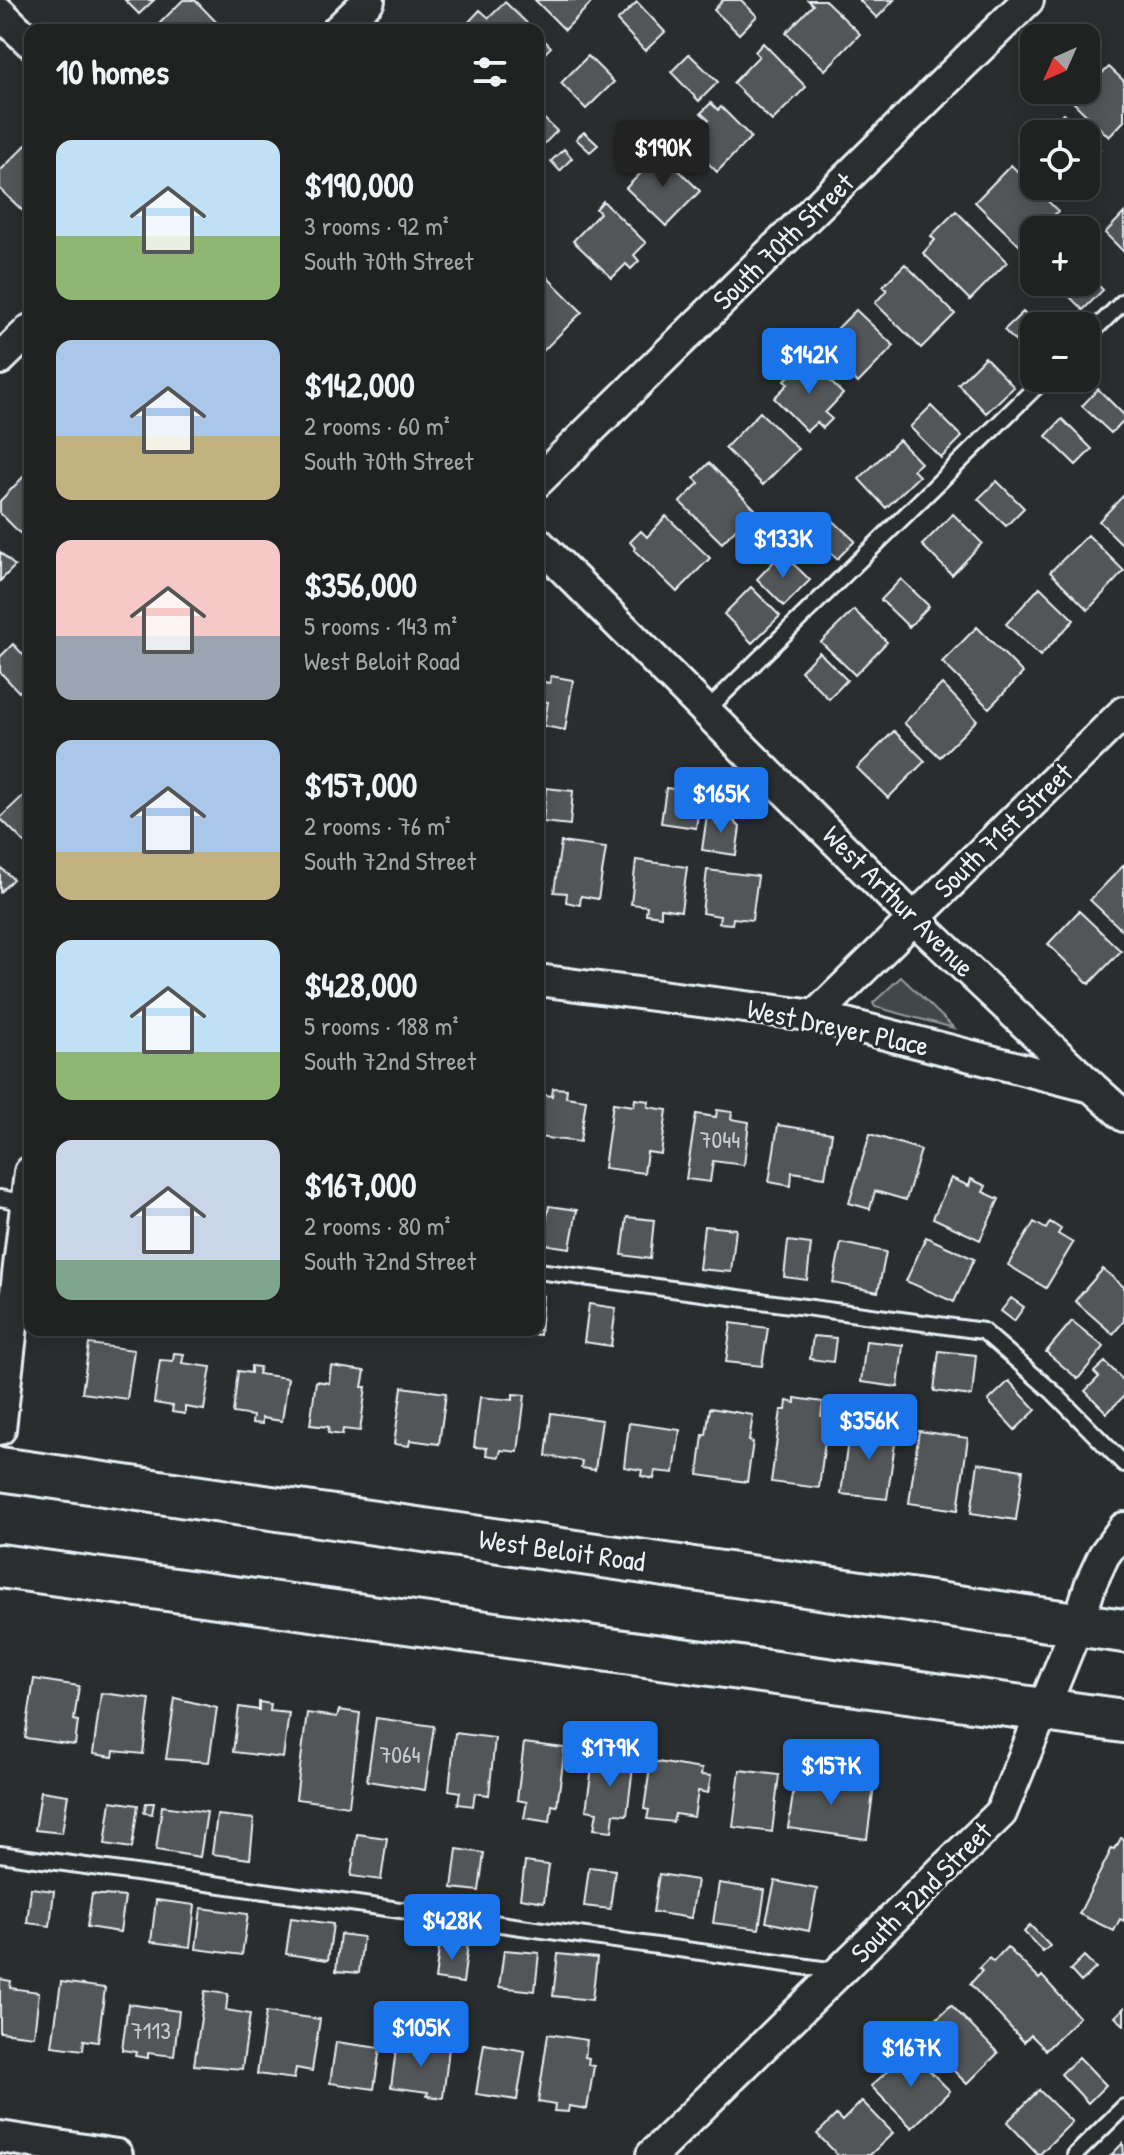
<!DOCTYPE html>
<meta charset="utf-8">
<style>
body{margin:0;font-family:"Patrick Hand",sans-serif;background:#2d2f2f;color:#f1f3f6;height:100vh;display:flex;flex-direction:column;font-size:30px;white-space:nowrap}
*{box-sizing:border-box;margin:0}
p{font-size:26px;color:#a2a4a5}
.icon{flex:none;width:44px;height:44px;fill:none;stroke:currentColor;stroke-width:2;stroke-linecap:round;stroke-linejoin:round}
.map{position:relative;flex:1;overflow:hidden}
.panel{position:absolute;left:24px;top:24px;width:520px;height:1312px;display:flex;flex-direction:column;background:#202222;border-radius:16px;box-shadow:0 4px 20px #0003,0 0 0 2px #3d3f40}
.panel>*{flex:none}
.needle{width:52px;rotate:225deg}
.fabs{position:absolute;left:1020px;top:24px;display:grid;gap:16px}
.fabs a{display:grid;place-items:center;width:80px;height:80px;border-radius:16px;background:#202222;box-shadow:0 4px 20px #0003,0 0 0 2px #3d3f40;font-size:40px}
.price{position:absolute;translate:-50% -68px;padding:0 18px;border-radius:8px;background:#1a73e8;color:#fff;font-size:26px;line-height:52px;filter:drop-shadow(0 2px 4px #0008)}
.price::after{content:'';position:absolute;left:50%;top:48px;width:24px;height:18px;margin-left:-12px;background:inherit;clip-path:polygon(0 0,100% 0,50% 100%)}
.price.current{background:#222;color:#fff}
ul{padding:0;list-style:none}
li{display:flex;align-items:center;gap:24px;height:200px;padding:0 32px}
li span{display:grid;place-items:center;flex:none;width:224px;height:160px;border-radius:16px;color:#555}
li>.icon{margin-inline-start:auto}
span .icon{width:96px;height:96px;fill:#fffc;stroke-width:1}
li b{font-size:34px}
h2{display:flex;justify-content:space-between;align-items:center;height:96px;padding:0 32px;font-size:34px}
.map>svg:first-child{display:block}
</style>
<div class="map">
<svg width="1124" height="2155" viewBox="0 0 1124 2155">
<rect width="100%" height="100%" fill="#2a2d2e"/>
<filter id="ink" filterUnits="userSpaceOnUse"><feTurbulence type="fractalNoise" baseFrequency=".0125" numOctaves="2"/><feDisplacementMap in="SourceGraphic" scale="16" xChannelSelector="R" yChannelSelector="G"/><feConvolveMatrix kernelMatrix="1 2 1 2 8 2 1 2 1" color-interpolation-filters="sRGB"/></filter>
<g filter="url(#ink)">
<path fill="#424648" stroke="#959ca0" stroke-width="2" d="M901,977L954,1028L875,1007L873,1003Z"/>
<path fill="#535759" stroke="#e8f1f8" stroke-width="2" d="M125,0H154L139,14Z
M183,0H195L224,30H153Z
M535,0H594L565,30Z
M723,0H741L757,16L739,34L714,10Z
M808,0H825L860,34L825,70L786,33L813,5Z
M859,0H894L877,18Z
M505,2L534,30H466L463,28L480,10L489,18Z
M637,2L665,32L645,51L617,21Z
M538,34L551,47L538,60Z
M763,43L806,87L772,121L733,83L759,56L755,52Z
M689,54L718,82L699,101L671,72Z
M588,56L614,82L586,109L561,83Z
M1109,67L1124,81V121L1109,137L1072,101Z
M711,103L718,110L721,107L751,137L717,172L687,142L709,120L701,113Z
M538,113L557,131L538,150Z
M1063,113L1085,134H1043Z
M584,132L598,145L590,152L576,139Z
M1086,135L1100,149L1086,164Z
M1033,140L1034,141V161L1022,150Z
M27,144L30,147V204L23,211L0,189V171Z
M564,149L572,158L560,171L551,161Z
M657,149L700,191L666,226L626,188L653,161L649,156Z
M1011,165L1058,211L1040,230H1034V236L1022,248L975,202Z
M603,201L646,243L634,255L639,261L631,269L626,264L612,278L573,241L600,213L596,209Z
M956,211L1007,262L970,300L923,253L935,240L931,236Z
M1124,213V252L1105,233Z
M905,264L955,314L921,348L875,303L887,290L883,286Z
M538,268L582,312L542,352L538,348Z
M1086,272L1103,290L1083,310L1055,282H1086Z
M856,310L894,346L858,383L825,350L837,337L833,333Z
M1023,312L1037,326H1034L1033,359L1004,330Z
M985,357L1014,387L986,413L958,384Z
M807,358L843,394L825,413L832,419L823,428L817,422L807,431L774,398L788,384L784,381Z
M1098,389L1124,415V420L1111,433L1082,406Z
M931,406L962,437L941,458L910,427Z
M760,412L798,449L763,485L725,448Z
M1062,419L1092,449L1076,465L1046,436Z
M899,440L921,463L913,470L919,476L886,508L859,479Z
M709,463L755,509L722,543L680,502L699,483L694,478Z
M28,472L30,529L23,536L0,513V501Z
M997,481L1024,508L1006,526L978,499Z
M1124,495V546L1099,521Z
M826,514L855,541L837,559L809,531Z
M953,514L982,543L952,575L922,545Z
M666,516L710,558L677,592L634,550L635,548L630,542L641,531L647,537Z
M1088,535L1124,571L1088,610L1050,572Z
M0,552L15,566L0,581Z
M782,553L810,580L784,606L757,579Z
M901,579L929,606L909,627L881,600Z
M751,587L780,616L752,643L724,614Z
M1040,587L1074,620L1040,656L1006,624Z
M854,610L887,642L855,675L821,642Z
M977,627L1023,673L989,708L942,662Z
M13,644L30,662V681L19,692L0,672V657Z
M819,652L847,680L829,699L801,671Z
M551,676L573,680L565,730L544,726L548,702L538,701V681L550,683Z
M942,684L977,720L940,757L904,723Z
M894,731L925,761L888,798L857,768Z
M546,788L573,791L570,825L543,822Z
M666,788L701,793L696,828L661,823Z
M30,789V848L0,818Z
M707,815L729,817L740,827L736,855L702,850Z
M561,842L606,848L598,899L581,896L580,905L566,902L567,893L554,892Z
M636,860L687,867L681,911L661,908V916L646,914L647,906L631,904Z
M1124,865V932L1090,900Z
M0,867L13,879L0,892Z
M707,870L758,876L752,920L733,918L732,924L719,923L720,916L702,913Z
M1079,911L1121,951L1089,984L1048,944Z
M553,1088L567,1089L566,1097L586,1100L580,1142L538,1137V1094L552,1096Z
M635,1099L649,1101L648,1107L667,1110L661,1154L647,1152L644,1173L604,1168L613,1103L634,1106Z
M717,1110L732,1112L731,1119L749,1122L744,1165L713,1161L710,1182L686,1179L696,1114L716,1117Z
M778,1125L832,1133L825,1177L792,1172L791,1186L769,1182Z
M870,1134L921,1150L906,1200L875,1191L870,1209L849,1203Z
M951,1178L969,1186L971,1179L986,1186L983,1192L999,1199L980,1240L933,1218Z
M549,1206L577,1210L570,1248L542,1244Z
M627,1217L654,1220L650,1259L622,1255Z
M1034,1222L1046,1229L1050,1222L1061,1229L1058,1234L1073,1243L1046,1288L1008,1265Z
M704,1226L736,1229L731,1272L699,1269Z
M926,1237L974,1259L954,1302L906,1281Z
M788,1241L811,1244L807,1280L784,1277Z
M841,1243L886,1252L878,1292L833,1283Z
M1103,1269L1124,1287V1321L1113,1334L1075,1301Z
M538,1295H543L540,1335L508,1333V1330H538Z
M1011,1298L1024,1307L1014,1321L1001,1311Z
M589,1304L616,1308L611,1346L584,1342Z
M1072,1321L1104,1347L1078,1379L1046,1352Z
M731,1323L768,1328L762,1366L726,1362Z
M813,1336L836,1338L833,1362L810,1359Z
M866,1341L903,1345L898,1387L861,1382Z
M89,1344L134,1350L127,1399L82,1393Z
M939,1351L976,1355L972,1396L934,1391Z
M174,1353L184,1354L182,1363L211,1367L204,1410L185,1407V1414L172,1412L173,1406L154,1403L160,1360L173,1361Z
M1105,1362L1124,1381V1396L1107,1413L1085,1391L1099,1377L1094,1372Z
M251,1366L260,1367L258,1374L288,1378L282,1421L262,1418V1424L252,1423L253,1416L233,1413L238,1371L251,1373Z
M331,1366L365,1371L362,1387H366L360,1431L343,1429L342,1435L328,1433L329,1427L310,1425L316,1381L329,1383Z
M1009,1381L1036,1410L1015,1430L988,1401Z
M402,1387L446,1393L439,1444L410,1440L409,1446L394,1444Z
M513,1394L525,1395L518,1452L501,1450L499,1457L486,1455L487,1448L474,1447L480,1397L513,1400Z
M795,1398L823,1402L821,1416L828,1417L819,1488L771,1482L781,1410H786L787,1401L795,1403Z
M710,1408L753,1415L749,1441L753,1442L747,1482L698,1475L703,1435H706Z
M551,1413L602,1420L595,1470L581,1468L582,1461L546,1456Z
M629,1423L680,1430L674,1473L655,1471L654,1479L641,1476L642,1470L624,1467Z
M850,1424L897,1430L887,1499L841,1494Z
M919,1431L968,1438L958,1510L909,1503Z
M978,1463L1023,1470L1016,1520L971,1513Z
M34,1679L79,1686L74,1720L78,1721L75,1745L25,1738Z
M101,1693L150,1699L143,1754L114,1751L113,1757L93,1754Z
M175,1698L217,1708L209,1762L166,1759Z
M259,1702L271,1704L270,1711L289,1713L283,1758L233,1752L239,1707L259,1710Z
M339,1710L360,1713L349,1806L296,1799L307,1713L337,1717Z
M376,1718L434,1726L425,1790L367,1781Z
M455,1733L495,1738L489,1795L475,1793L473,1806L458,1804L460,1792L449,1790Z
M524,1743L565,1748L557,1806L552,1805L550,1822L524,1818L527,1802L517,1800Z
M594,1754L634,1759L627,1815L614,1814L612,1831L594,1829L597,1812L586,1810Z
M651,1761L702,1769L701,1775L711,1776L708,1793L698,1791L694,1817L675,1814L673,1822L647,1819L649,1810L644,1809Z
M740,1770L779,1775L772,1832L733,1827Z
M796,1774L874,1785L867,1839L788,1828Z
M41,1791L68,1795L62,1833L35,1830Z
M111,1801L138,1805L132,1848L105,1844Z
M146,1803H154L152,1814L144,1813Z
M162,1806L207,1812L200,1857L156,1850Z
M217,1815L254,1819L250,1859L212,1854Z
M357,1834L387,1838L381,1880L351,1876Z
M1121,1838L1124,1839V1921L1120,1919L1114,1931L1079,1914L1112,1848L1115,1849Z
M457,1849L484,1853L479,1891L452,1888Z
M525,1862L549,1865L544,1902L520,1898Z
M589,1867L615,1870L610,1909L584,1906Z
M659,1874L697,1880L691,1918L653,1912Z
M775,1881L817,1889L809,1931L766,1922Z
M719,1883L765,1890L759,1929L713,1923Z
M31,1888L54,1891L50,1926L27,1923Z
M92,1894L125,1897L120,1932L87,1927Z
M156,1900L195,1905L190,1947L151,1942Z
M201,1908L248,1914L242,1955L196,1949Z
M291,1918L333,1924L328,1960L286,1954Z
M1030,1925L1050,1946L1043,1952L1024,1932Z
M340,1934L363,1937L359,1973L336,1971Z
M440,1941L468,1944L463,1983L435,1979Z
M1007,1947L1039,1979L1042,1976L1079,2017L1046,2050L1031,2035L1024,2042L970,1984L982,1971L979,1968L989,1958L993,1962Z
M504,1950L539,1953L535,1991L499,1987Z
M558,1954L597,1958L592,2000L553,1996Z
M1084,1956L1096,1968L1081,1982L1070,1970Z
M0,1979L11,1981L10,1988L39,1992L34,2036L0,2032Z
M61,1982L105,1988L98,2042L84,2040L83,2050L52,2046Z
M205,1991L228,1994L226,2010L250,2014L242,2069L194,2065Z
M128,2004L179,2011L174,2056L148,2053V2058L135,2056L136,2052L122,2050Z
M951,2005L998,2053L967,2084L919,2036Z
M1124,2008V2025L1115,2017Z
M266,2012L320,2019L312,2071L296,2068L294,2079L257,2074Z
M548,2034L587,2040L585,2057L589,2058L588,2065L594,2066L587,2109L569,2106L568,2112L554,2111L555,2105L538,2102Z
M336,2042L380,2048L374,2089L330,2083Z
M397,2042L449,2048L443,2098L427,2096L428,2092L391,2087Z
M484,2044L525,2051L517,2100L476,2094Z
M910,2051L950,2091L912,2128L871,2086Z
M1079,2057L1106,2085L1088,2103L1061,2074Z
M1039,2090L1072,2122L1039,2155L1007,2122Z
M862,2101L893,2133L870,2155H838L817,2134L836,2115L842,2121Z
M1123,2143L1124,2155H1111Z"/>
<g fill="none" stroke-linecap="round" stroke-linejoin="round">
<g stroke="#e8f1f8" stroke-width="20">
<path id="lane" d="M1086,338L1124,301
M707,710L1045,378
M0,1198L27,1203
M538,1271L983,1331L1053,1392L1124,1464
M0,1854L836,1971
M1075,2155L1124,2107"/>
</g>
<g stroke="#e8f1f8" stroke-width="36">
<path id="street" d="M0,13L30,42
M338,30L369,0
M0,359L30,330
M538,481L1028,0
M538,543L913,918L1092,1087
M538,980L815,1016L1092,1087L1124,1116
M815,1016L1124,712
M0,1429L30,1172
M0,2137L117,2155
M652,2155L1001,1813L1078,1624L1091,1583L1104,1555L1124,1528"/>
</g>
<g stroke="#e8f1f8" stroke-width="48">
<path id="secondary" d="M0,1469L1124,1631
M0,1566L1124,1721"/>
</g>
<use href="#lane" stroke="#2a2d2e" stroke-width="14"/>
<use href="#street" stroke="#2a2d2e" stroke-width="30"/>
<use href="#secondary" stroke="#2a2d2e" stroke-width="42"/>
</g>
</g>
<g text-anchor="middle" dominant-baseline="central" stroke-width="6" stroke-linejoin="round" paint-order="stroke">
<g font-size="24" fill="#c3cad0">
<text x="720" y="1139">7044</text>
<text x="400" y="1754">7064</text>
<text x="151" y="2030">7113</text>
</g>
<g font-size="28" fill="#e8f1f8" stroke="#2a2d2e">
<text transform="translate(783 241) rotate(-44)">South 70th Street</text>
<text transform="translate(1003 830) rotate(-44)">South 71st Street</text>
<text transform="translate(899 901) rotate(45)">West Arthur Avenue</text>
<text transform="translate(838 1027) rotate(12)">West Dreyer Place</text>
<text transform="translate(562 1550) rotate(8)">West Beloit Road</text>
<text transform="translate(921 1892) rotate(-45)">South 72nd Street</text>
</g>
</g>
</svg>
<div class="fabs">
<a><svg class="needle" viewBox="-14 -14 28 28"><path d="M0-13l5 13h-10z" fill="#e53935"/><path d="M0 13l5-13h-10z" fill="#a2a4a5"/></svg></a>
<a><svg class="icon" aria-label="locate" viewBox="0 0 24 24"><circle cx="12" cy="12" r="6"/><path d="M12 2v4M12 18v4M2 12h4M18 12h4"/></svg></a>
<a>+</a>
<a>−</a>
</div>
<b class="price current" style="left:663px;top:189px">$190K</b>
<b class="price" style="left:809px;top:396px">$142K</b>
<b class="price" style="left:783px;top:580px">$133K</b>
<b class="price" style="left:721px;top:835px">$165K</b>
<b class="price" style="left:869px;top:1462px">$356K</b>
<b class="price" style="left:610px;top:1789px">$179K</b>
<b class="price" style="left:831px;top:1807px">$157K</b>
<b class="price" style="left:452px;top:1962px">$428K</b>
<b class="price" style="left:421px;top:2069px">$105K</b>
<b class="price" style="left:911px;top:2089px">$167K</b>
<section class="panel">
<h2>10 homes<svg class="icon" aria-label="filters" viewBox="0 0 24 24"><path d="M4 7h16M4 17h16"/><circle cx="9" cy="7" r="2"/><circle cx="15" cy="17" r="2"/></svg></h2>
<ul>
<li><span style="background:linear-gradient(#bfe0f5 60%,#8fb573 0)"><svg class="icon" aria-label="home" viewBox="0 0 24 24"><path d="M3 11l9-7 9 7M6 9v11h12V9"/></svg></span><div><b>$190,000</b><p>3 rooms · 92 m²</p><p>South 70th Street</p></div></li>
<li><span style="background:linear-gradient(#a9c7e8 60%,#c2b280 0)"><svg class="icon" aria-label="home" viewBox="0 0 24 24"><path d="M3 11l9-7 9 7M6 9v11h12V9"/></svg></span><div><b>$142,000</b><p>2 rooms · 60 m²</p><p>South 70th Street</p></div></li>
<li><span style="background:linear-gradient(#f6c9c9 60%,#9aa5b1 0)"><svg class="icon" aria-label="home" viewBox="0 0 24 24"><path d="M3 11l9-7 9 7M6 9v11h12V9"/></svg></span><div><b>$356,000</b><p>5 rooms · 143 m²</p><p>West Beloit Road</p></div></li>
<li><span style="background:linear-gradient(#a9c7e8 70%,#c2b280 0)"><svg class="icon" aria-label="home" viewBox="0 0 24 24"><path d="M3 11l9-7 9 7M6 9v11h12V9"/></svg></span><div><b>$157,000</b><p>2 rooms · 76 m²</p><p>South 72nd Street</p></div></li>
<li><span style="background:linear-gradient(#bfe0f5 70%,#8fb573 0)"><svg class="icon" aria-label="home" viewBox="0 0 24 24"><path d="M3 11l9-7 9 7M6 9v11h12V9"/></svg></span><div><b>$428,000</b><p>5 rooms · 188 m²</p><p>South 72nd Street</p></div></li>
<li><span style="background:linear-gradient(#c9d6e8 75%,#7fa58c 0)"><svg class="icon" aria-label="home" viewBox="0 0 24 24"><path d="M3 11l9-7 9 7M6 9v11h12V9"/></svg></span><div><b>$167,000</b><p>2 rooms · 80 m²</p><p>South 72nd Street</p></div></li>
</ul>
</section>
</div>
